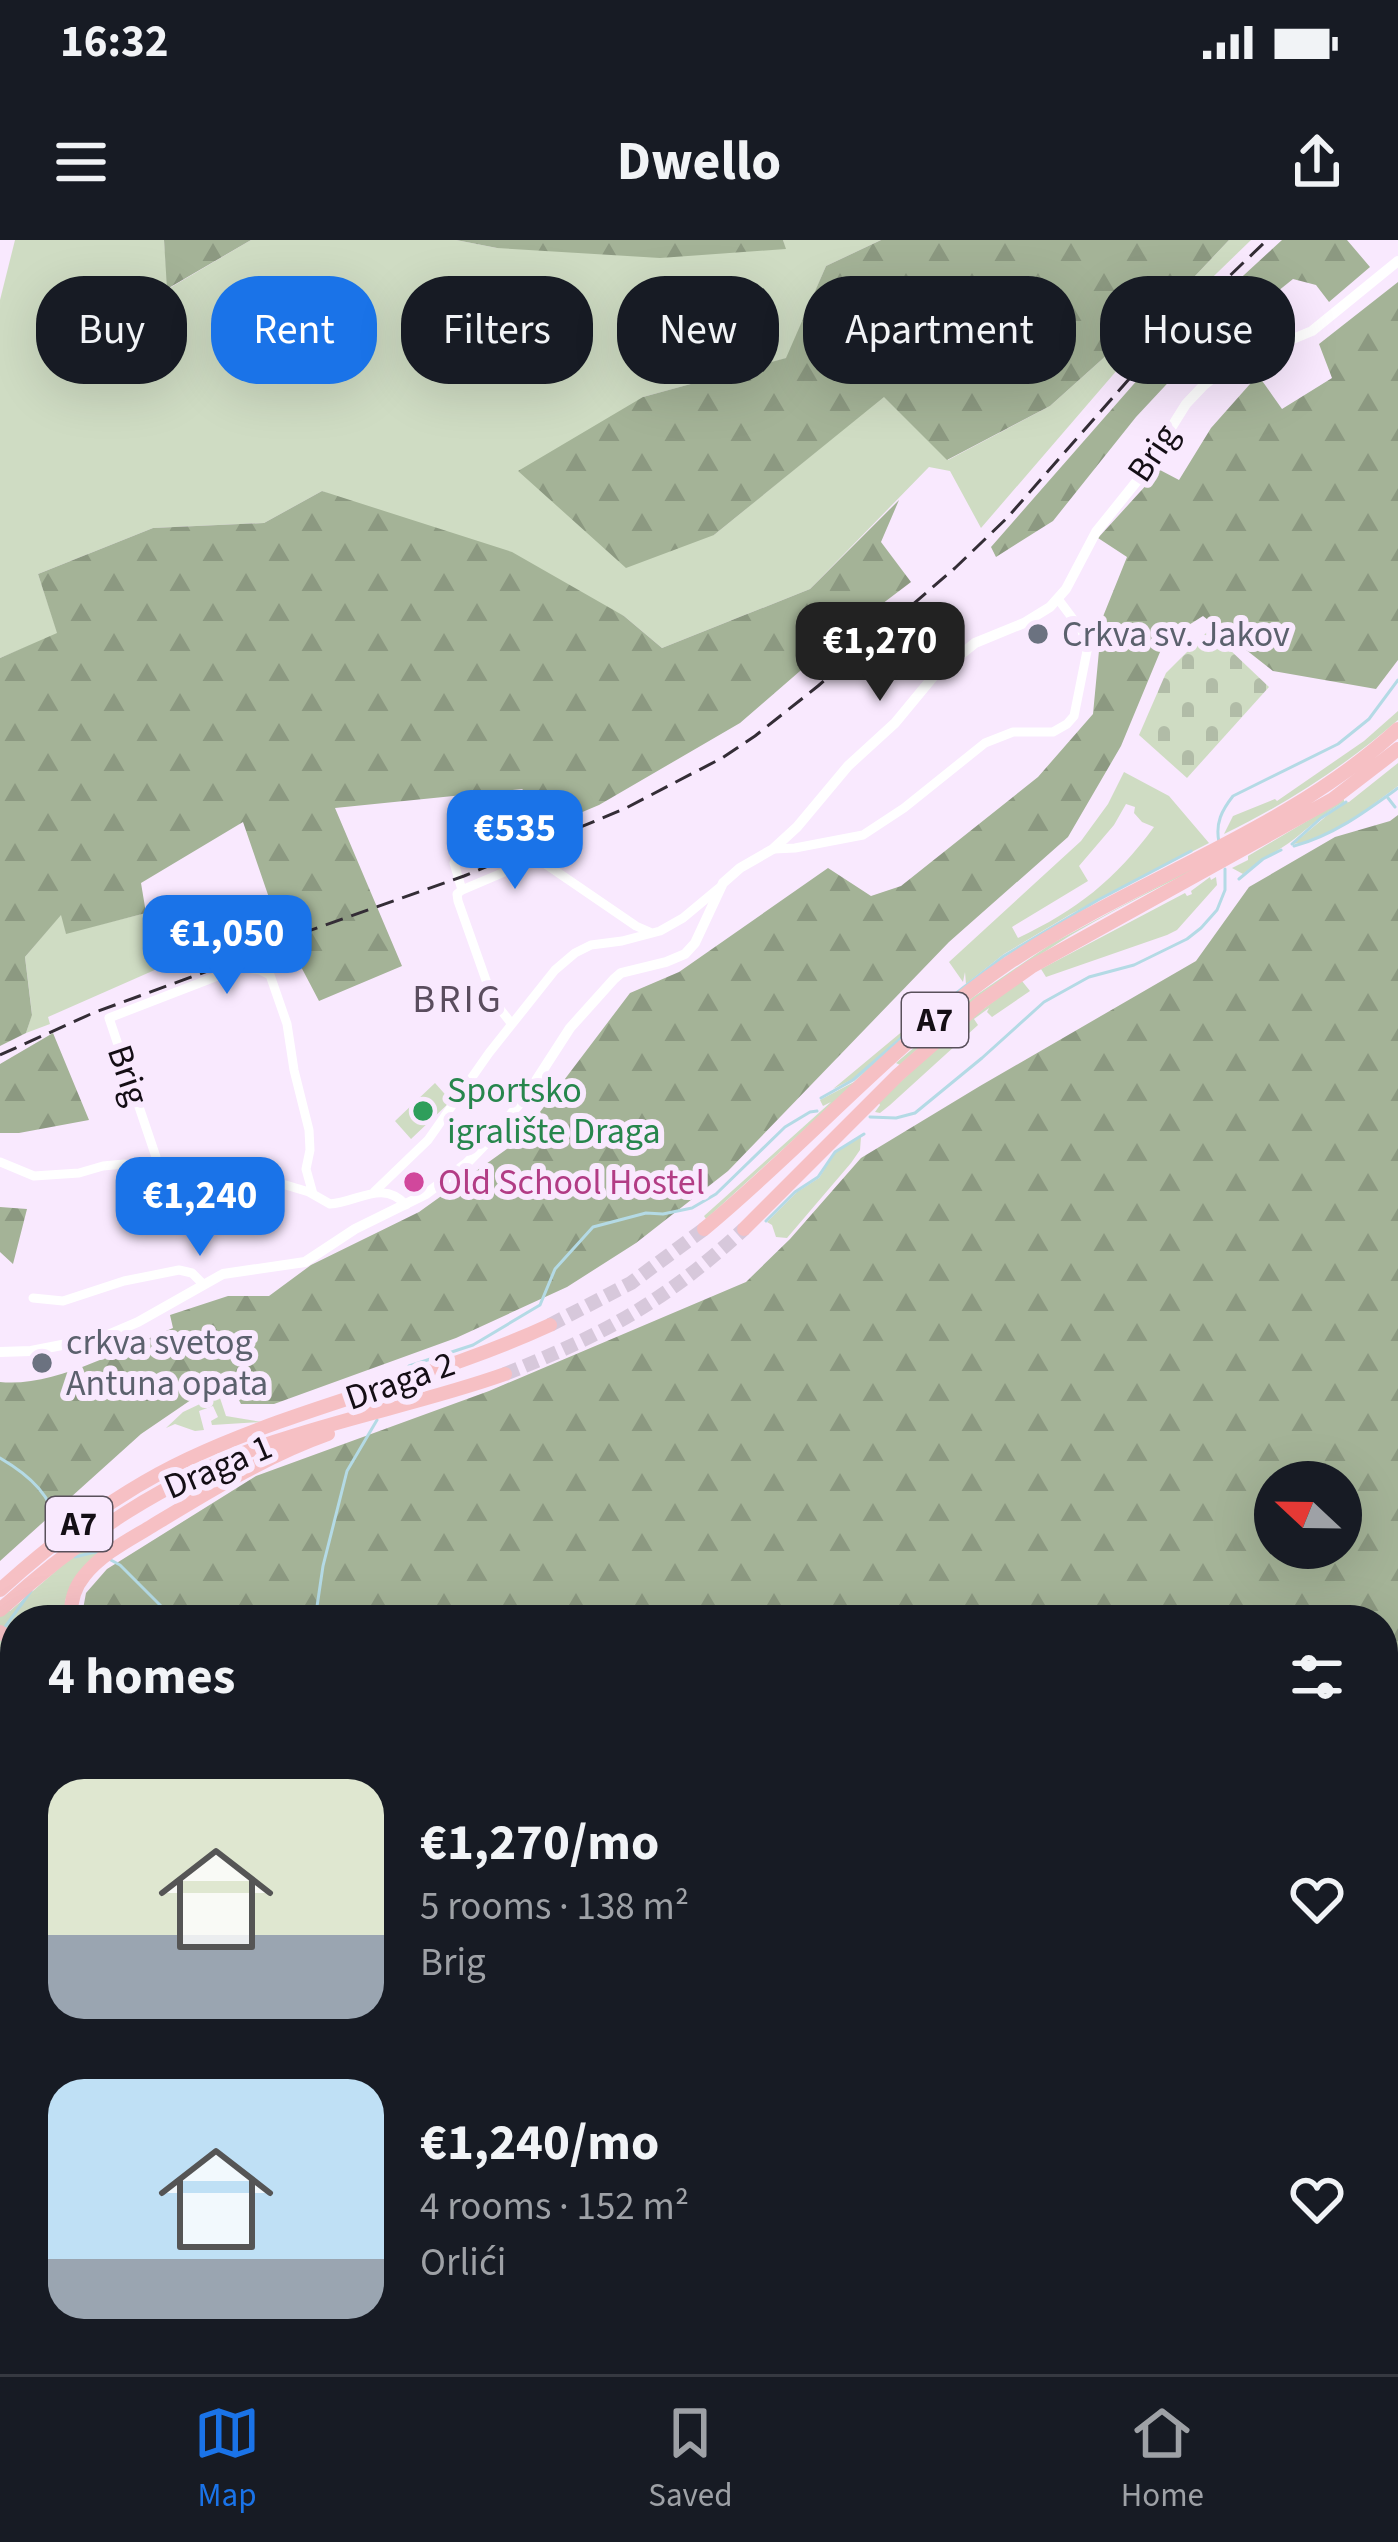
<!DOCTYPE html>
<meta charset="utf-8">
<style>
body{margin:0;font-family:"Source Sans 3",sans-serif;background:#242831;color:#f1f3f6;height:100vh;display:flex;flex-direction:column;font-size:45px;white-space:nowrap}
*{box-sizing:border-box;margin:0}
p{font-size:39px;color:#9ea1a6}
.icon{flex:none;width:66px;height:66px;fill:none;stroke:currentColor;stroke-width:2;stroke-linecap:round;stroke-linejoin:round}
.map{position:relative;flex:1;overflow:hidden}
.drawer{position:absolute;left:0px;top:1365px;width:1398px;height:771px;display:flex;flex-direction:column;background:#171b24;border-radius:48px 48px 0 0;box-shadow:0 12px 48px #0002}
.drawer>*{flex:none}
.guide{position:absolute;left:36px;top:36px;width:1326px;height:108px;display:flex;gap:24px}
.needle{width:78px;rotate:292deg}
.controls{position:absolute;left:1254px;top:1221px;display:grid;gap:24px}
.controls a{display:grid;place-items:center;width:108px;height:108px;border-radius:50%;background:#171b24;box-shadow:0 12px 48px #0002;font-size:60px}
.price{position:absolute;translate:-50% -102px;padding:0 27px;border-radius:24px;background:#1a73e8;color:#fff;font-size:39px;line-height:78px;filter:drop-shadow(0 3px 6px #0008)}
.price::after{content:'';position:absolute;left:50%;top:72px;width:36px;height:27px;margin-left:-18px;background:inherit;clip-path:polygon(0 0,100% 0,50% 100%)}
.price.active{background:#222;color:#fff}
ul{padding:0;list-style:none}
li{display:flex;align-items:center;gap:36px;height:300px;padding:0 48px}
li span{display:grid;place-items:center;flex:none;width:336px;height:240px;border-radius:36px;color:#555}
li>.icon{margin-inline-start:auto}
span .icon{width:144px;height:144px;fill:#fffc;stroke-width:1}
li b{font-size:51px}
h2{display:flex;justify-content:space-between;align-items:center;height:144px;padding:0 48px;font-size:51px}
.chip{padding:0 42px;border-radius:48px;background:#171b24;box-shadow:0 12px 48px #0002;font-size:42px;line-height:108px}
.chip.active{background:#1a73e8;color:#fff}
.status{display:flex;justify-content:space-between;align-items:center;height:84px;padding:0 60px;background:#171b24;direction:ltr}
.status svg{height:33px;fill:currentColor}
header{display:flex;justify-content:space-between;align-items:center;height:156px;padding:0 48px;background:#171b24;font-size:54px;font-weight:700}
.menu{display:flex;justify-content:space-around;align-items:center;height:168px;border-top:3px solid #363941;background:#171b24;font-size:33px;color:#9ea1a6}
.menu a{display:grid;justify-items:center;gap:6px}
.menu .active{color:#1a73e8}
.map>svg:first-child{display:block}
</style>
<div class="status"><b>16:32</b><svg viewBox="0 0 49 12"><path d="M0 12V9h3v3zM5 12V6h3v6zM10 12V3h3v9zM15 12V0h3v12zM26 1h20v11H26zM47 4h2v5h-2z"/></svg></div>
<header><svg class="icon" aria-label="menu" viewBox="0 0 24 24"><path d="M4 6h16M4 12h16M4 18h16"/></svg>Dwello<svg class="icon" aria-label="share" viewBox="0 0 24 24"><path d="M12 15V3M7 8l5-5 5 5M5 13v7h14v-7"/></svg></header>
<div class="map">
<svg width="1398" height="2134" viewBox="0 0 1398 2134">
<defs>
<pattern id="forest-firs" width="22" height="20" patternUnits="userSpaceOnUse" patternTransform="scale(3)"><rect width="22" height="20" fill="#a4b397"/><path d="M5 1l3.5 6h-7zM16 11l3.5 6h-7z" fill="#8c9981"/></pattern>
<pattern id="cemetery-stones" width="16" height="16" patternUnits="userSpaceOnUse" patternTransform="scale(3)"><rect width="16" height="16" fill="#cfdcc3"/><path d="M2 7V4a2 2 0 0 1 4 0v3zM10 15v-3a2 2 0 0 1 4 0v3z" fill="#b1bca7"/></pattern>
</defs>
<rect width="100%" height="100%" fill="#f9e9fe"/>
<path fill="#cfdcc3" fill-rule="evenodd" d="M15,0H164L168,49L251,0H456L497,8H785L783,0H881L826,26L787,118L643,157L714,295L884,156L948,220L1050,166L1196,35L1229,0H1251L1118,129L981,288L950,231L929,227L810,349L662,408L624,376L322,251L264,283L153,288L38,334L58,394L0,418V60Z
M1398,471V480C1345,526 1286,564 1224,594L1233,576L1275,559L1277,561L1364,501Z
M1398,523V546C1366,569 1332,600 1293,604L1342,563C1324,574 1309,587 1293,600C1277,612 1259,620 1243,634L1232,628L1248,620V616L1344,559V563L1349,562Z
M1124,532L1169,556L1209,603L1071,674L1004,714L966,744L965,732L963,742L949,722L1081,601L1108,564ZM1126,564L1135,567L1134,573L1142,582L1154,587C1115,640 1077,670 1018,698L1012,687L1088,641L1079,626L1114,585Z
M1263,590L1253,600C1193,631 1130,660 1071,695C1010,733 953,776 900,825L896,823L972,758L1051,704Z
M1210,637L1211,640L1216,637L1217,645L1177,690L1167,695L1046,737L1041,729L1185,653L1187,656L1192,654L1191,651Z
M62,673L66,693L146,673L157,729L48,777L50,784L26,793L32,774L25,717Z
M1022,741L1030,751L992,777L987,772L989,768L974,779L978,785L890,865L880,873L875,872L880,865L879,863C923,819 970,776 1022,741Z
M934,765L936,767L898,800L937,770L706,979L704,976L831,862L823,866L820,860L854,842L880,816L853,839L833,849Z
M435,843L451,861L411,899L395,881Z
M861,897L860,910L851,923L787,998L776,997L772,985L767,982L797,952L819,938L835,912Z
M219,1155L226,1176L262,1182L212,1185L211,1181L218,1177L213,1166L199,1171L204,1190L195,1191L175,1184L166,1188L183,1172Z
M95,1300L115,1302L70,1347L65,1361L67,1380H15V1427L0,1428V1366L10,1371L65,1323Z"/>
<path fill="url(#forest-firs)" fill-rule="evenodd" d="M164,0H251L167,49Z
M456,0H783L786,9L660,18L497,8Z
M881,0H1229L1196,35L1050,166L947,220L884,157L714,295L626,328L518,231L643,157L786,118L826,26Z
M1282,0H1347L1370,27L1329,62L1316,45L1293,39L1178,132L1136,177L1053,281L996,317L991,307L1168,105Z
M1398,42V420L1376,449L1273,431L1203,376L1165,400L1121,506L1068,597L949,702L728,931L636,1003L567,1047L456,1098L274,1164H241L226,1136L141,1194L0,1321V1142C53,1148 124,1108 173,1088L170,1075L228,1056H269L311,1025L419,972L518,901L630,753L679,732L828,628L871,656L901,646L1038,537L1093,474L1102,379L1127,317L1098,298L1160,230L1179,240L1211,188L1258,135L1282,169L1332,138L1319,104Z
M322,251L512,312L624,376L662,408L810,349L899,260L881,302L911,342L845,392L740,483L599,565L561,581L522,549L335,568L402,726L319,761L277,681L243,582L141,643L146,673L66,694L61,675L25,717L32,775L26,793L0,806V418L57,393L38,334L153,288L264,283Z
M1398,575V1872L1383,1895V1380H81L86,1353L107,1329L256,1236L489,1151L746,1042L790,999L861,918L980,846L1196,721L1249,647L1335,597L1390,581ZM1275,1242H1341V1308H1275Z
M53,793L89,880L19,893H0V824Z
M0,967L27,969L13,1024L0,1012Z
M15,1469V1814L0,1862V1473Z
M15,2032V2121H134L130,2134H0V2039Z
M199,2121H935L921,2128L922,2134H195Z"/>
<path fill="url(#cemetery-stones)" d="M1209,390L1269,447L1187,538L1139,495L1166,433Z"/>
<g fill="none" stroke-linecap="round" stroke-linejoin="round">
<path stroke="#b4dae5" stroke-width="3" d="M1388,558L1395,567
M1219,602C1215,583 1222,570 1233,556L1338,504L1369,479L1398,440
M1292,604L1321,578L1346,562
M1294,606C1334,595 1365,572 1398,548
M1239,639L1263,619L1281,610
M821,858L853,840L923,779L1004,716L1098,660L1191,611
M870,877L896,878L915,873L982,818L1044,762L1089,737L1134,725L1187,699L1201,688L1217,670L1225,650V629
M766,981L795,952L818,937L835,912L864,894
M403,1135L409,1126L473,1105L540,1065L555,1029L593,987L646,973L663,974L692,968L716,954L785,887L810,872L817,871
M0,1218C31,1236 52,1256 60,1292
M75,1317L95,1312L100,1315
M109,1319L120,1325L175,1380
M315,1380L323,1326L347,1231L377,1180
M5,1387L31,1351
M0,1445L15,1441
M360,2134L376,2121"/>
<path stroke="#d7c8db" stroke-width="14" stroke-dasharray="14 7" stroke-linecap="butt" d="M550,1085L631,1043L704,989
M505,1134C603,1095 666,1061 744,989"/>
<path stroke="#fff" stroke-width="9" d="M774,609L795,608L863,595L904,568L985,503L1013,492H1053L1067,484L1074,476L1087,411L1082,391L1058,359
M454,623L462,650
M511,783L493,760L458,661L457,654L462,650L528,622L544,623L636,686L652,693
M0,922L34,936L79,933L103,926L124,924L164,930L201,947H213L258,940L279,943L309,952L330,964C358,962 383,939 406,965
M155,929L156,917L109,778L241,727L260,730L270,735L287,784L294,830L309,890L310,910L306,929L313,954
M374,952L428,900L489,813L555,730L575,713L591,705L622,701L660,691L683,678L719,648
M33,1058L63,1061L124,1041L179,1030L192,1033L203,1044
M1383,2057L1398,2071
M1383,2104L1398,2092
M1383,2113L1398,2129
M1130,2121L1135,2134
M1235,2134L1259,2121
M1345,2134L1362,2121"/>
<path stroke="#fff" stroke-width="10" d="M0,1112L31,1111L103,1097L138,1082L223,1034L305,1022L355,989L426,954L467,923L497,892L528,853L570,788L614,739L621,733L666,722L685,714L695,703L723,643L740,628L773,609L797,587L848,526L895,483L933,437L975,403L1024,383L1050,367L1066,349L1096,292L1141,236L1186,164L1204,145L1228,126L1312,91L1398,21"/>
<path stroke="#f6c0c4" stroke-width="14" d="M704,989C808,903 896,800 1007,724C1133,639 1285,593 1398,489
M744,989L898,835L980,763L1031,727L1333,559L1398,509
M0,1350C57,1298 118,1252 188,1219C305,1164 433,1139 550,1085
M0,1370C81,1296 169,1237 274,1202C350,1176 429,1161 505,1134
M71,1380C70,1364 74,1348 84,1336C101,1314 129,1300 152,1286C208,1252 266,1216 328,1194
M0,1392L15,1401
M0,1432L15,1431
M156,2134L160,2121"/>
<path stroke="#342d36" stroke-width="3" stroke-dasharray="18 9" stroke-linecap="butt" d="M0,815L93,773L224,725L297,695L464,636L626,568L722,518L755,496L818,446L955,328L1007,278L1165,98L1267,0"/>
</g>
<g fill="#6b7280" stroke="#f9e9fe" stroke-width="4.5">
<circle cx="1038" cy="394" r="12"/>
<circle cx="42" cy="1123" r="12"/>
</g>
<circle fill="#2e9e5b" stroke="#f9e9fe" stroke-width="4.5" cx="423" cy="871" r="12"/>
<circle fill="#d1479c" stroke="#f9e9fe" stroke-width="4.5" cx="414" cy="942" r="12"/>
<g text-anchor="middle" dominant-baseline="central" stroke-width="12" stroke-linejoin="round" paint-order="stroke">
<g fill="#f9e9fe" stroke="#59505b" stroke-width="3">
<rect x="902" y="753" width="66" height="54" rx="9"/>
<rect x="46" y="1257" width="66" height="54" rx="9"/>
</g>
<g font-size="33" font-weight="bold" fill="#140e15">
<text x="935" y="780">A7</text>
<text x="79" y="1284">A7</text>
</g>
<g font-size="36" fill="#140e15" stroke="#f9e9fe">
<text transform="translate(1153 213) rotate(-56)">Brig</text>
<text transform="translate(128 835) rotate(71)">Brig</text>
<text transform="translate(400 1141) rotate(-19)">Draga 2</text>
<text transform="translate(218 1227) rotate(-23)">Draga 1</text>
</g>
<g font-size="36" fill="#5b616d" stroke="#f9e9fe" text-anchor="start">
<text x="1062" y="394">Crkva sv. Jakov</text>
<text x="66" y="1102">crkva svetog<tspan x="66" dy="41">Antuna opata</tspan></text>
</g>
<g font-size="36" fill="#27864d" stroke="#f9e9fe" text-anchor="start">
<text x="447" y="850">Sportsko<tspan x="447" dy="41">igralište Draga</tspan></text>
</g>
<g font-size="36" fill="#b23c85" stroke="#f9e9fe" text-anchor="start">
<text x="438" y="942">Old School Hostel</text>
</g>
<g font-size="39" letter-spacing="3" fill="#5a4d5e" stroke="#f9e9fe">
<text x="458" y="760">BRIG</text>
</g>
</g>
</svg>
<div class="controls">
<a><svg class="needle" viewBox="-14 -14 28 28"><path d="M0-13l5 13h-10z" fill="#e53935"/><path d="M0 13l5-13h-10z" fill="#9ea1a6"/></svg></a>
</div>
<b class="price active" style="left:880px;top:464px">€1,270</b>
<b class="price" style="left:515px;top:652px">€535</b>
<b class="price" style="left:227px;top:757px">€1,050</b>
<b class="price" style="left:200px;top:1019px">€1,240</b>
<div class="guide">
<a class="chip">Buy</a>
<a class="chip active">Rent</a>
<a class="chip">Filters</a>
<a class="chip">New</a>
<a class="chip">Apartment</a>
<a class="chip">House</a>
</div>
<section class="drawer">
<h2>4 homes<svg class="icon" aria-label="filters" viewBox="0 0 24 24"><path d="M4 7h16M4 17h16"/><circle cx="9" cy="7" r="2"/><circle cx="15" cy="17" r="2"/></svg></h2>
<ul>
<li><span style="background:linear-gradient(#dfe7d0 65%,#9aa5b1 0)"><svg class="icon" aria-label="home" viewBox="0 0 24 24"><path d="M3 11l9-7 9 7M6 9v11h12V9"/></svg></span><div><b>€1,270/mo</b><p>5 rooms · 138 m²</p><p>Brig</p></div><svg class="icon" aria-label="heart" viewBox="0 0 24 24"><path d="M12 20l-8-8c-3-5 5-10 8-4 3-6 11-1 8 4z"/></svg></li>
<li><span style="background:linear-gradient(#bfe0f5 75%,#9aa5b1 0)"><svg class="icon" aria-label="home" viewBox="0 0 24 24"><path d="M3 11l9-7 9 7M6 9v11h12V9"/></svg></span><div><b>€1,240/mo</b><p>4 rooms · 152 m²</p><p>Orlići</p></div><svg class="icon" aria-label="heart" viewBox="0 0 24 24"><path d="M12 20l-8-8c-3-5 5-10 8-4 3-6 11-1 8 4z"/></svg></li>
</ul>
</section>
</div>
<nav class="menu">
<a class="active"><svg class="icon" aria-label="map" viewBox="0 0 24 24"><path d="M3 6l6-2 6 2 6-2v14l-6 2-6-2-6 2zM9 4v14M15 6v14"/></svg>Map</a>
<a><svg class="icon" aria-label="saved" viewBox="0 0 24 24"><path d="M7 4h10v16l-5-4-5 4z"/></svg>Saved</a>
<a><svg class="icon" aria-label="home" viewBox="0 0 24 24"><path d="M3 11l9-7 9 7M6 9v11h12V9"/></svg>Home</a>
</nav>
